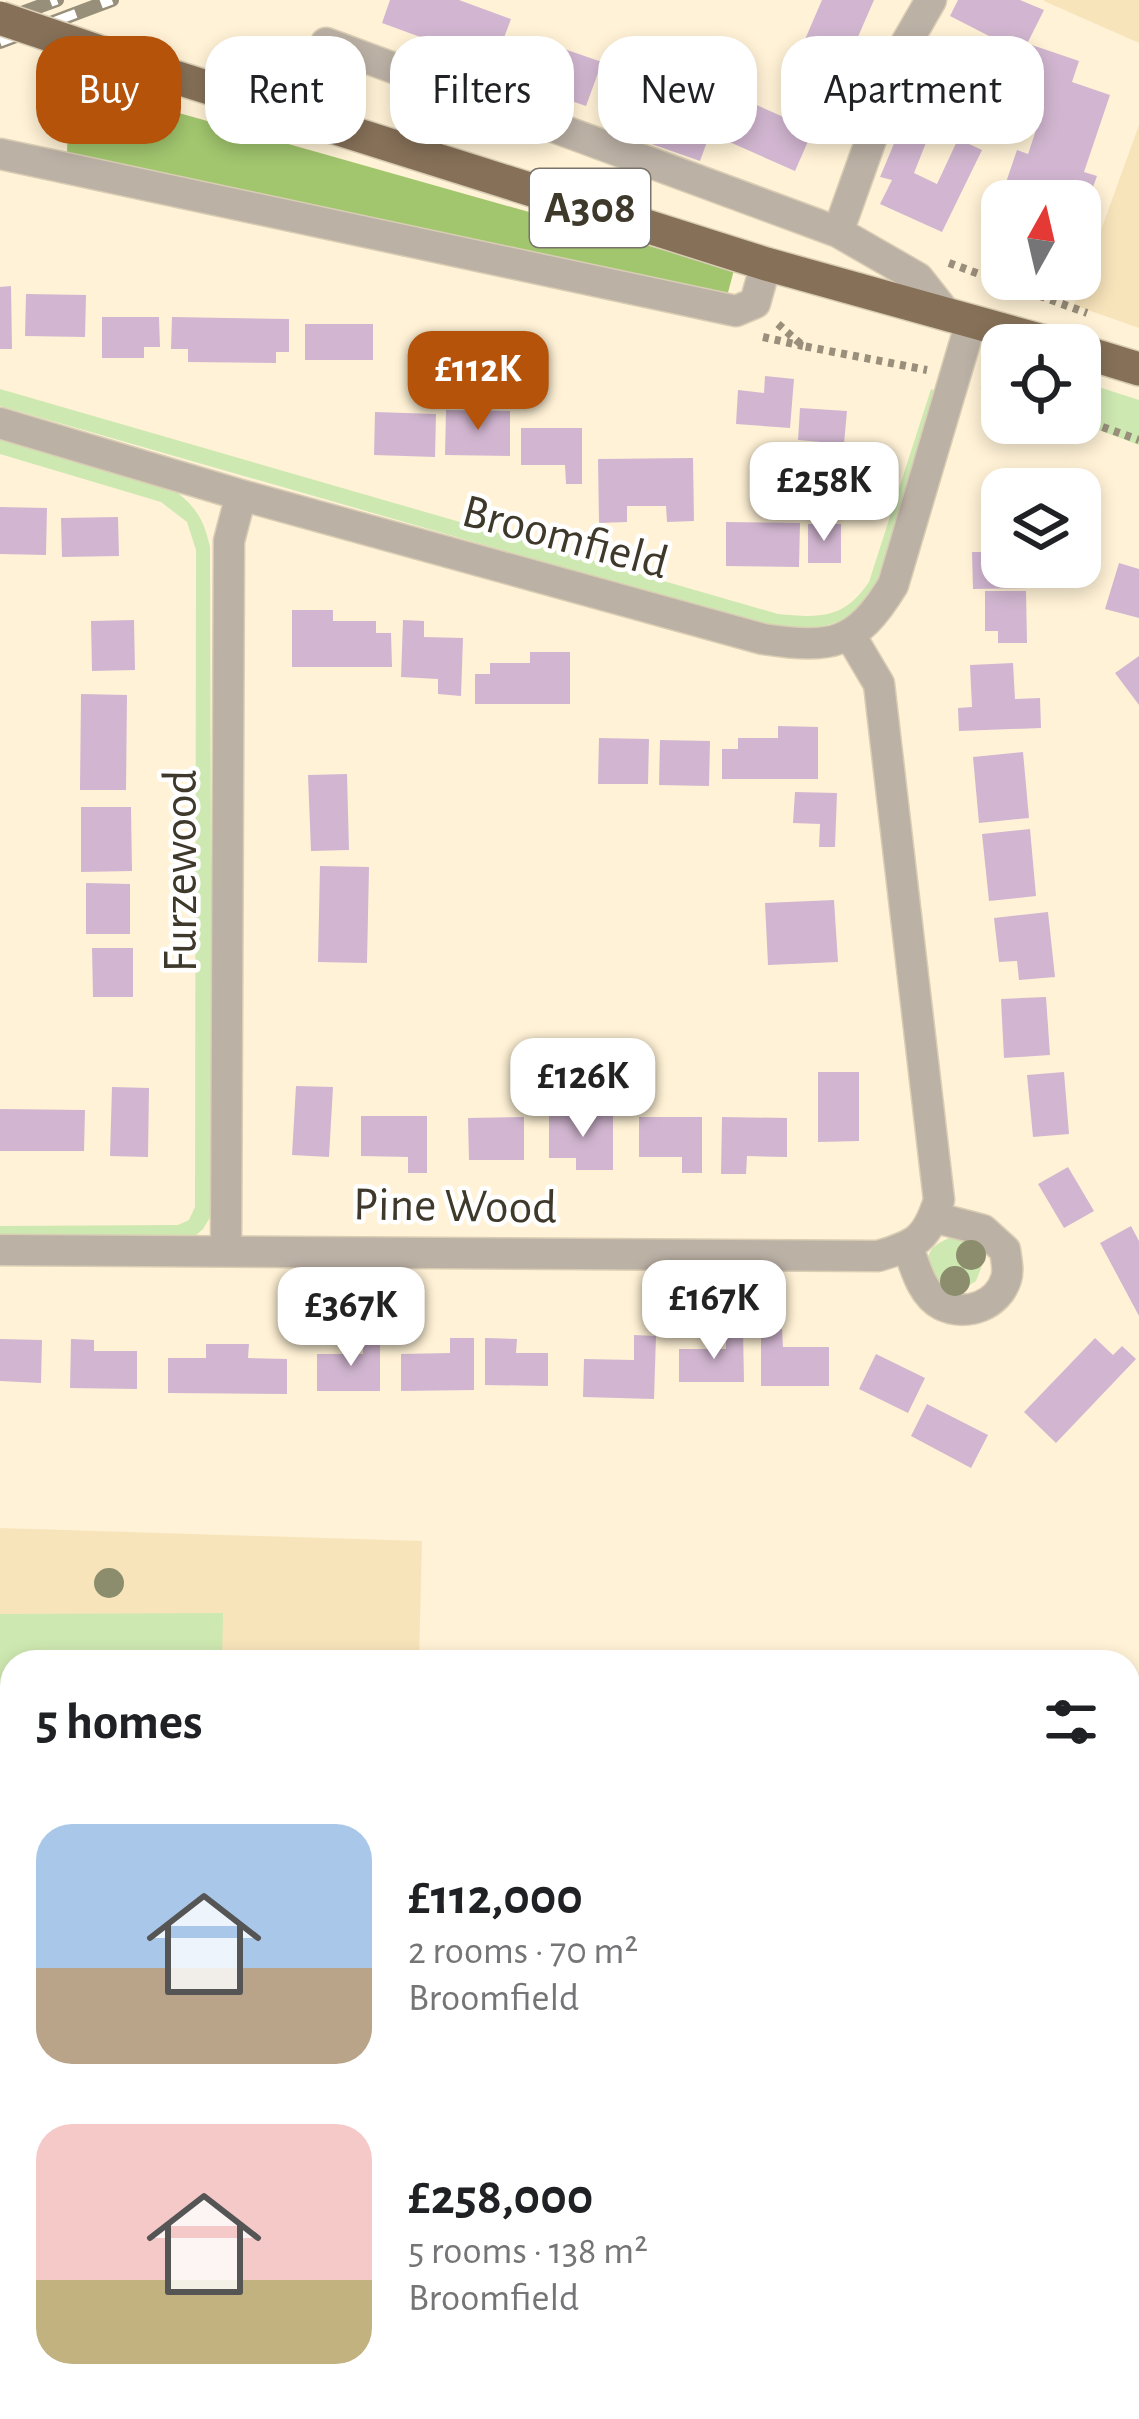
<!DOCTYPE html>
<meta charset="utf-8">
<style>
body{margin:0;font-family:"Alegreya Sans",sans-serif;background:#f2f2f2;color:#202124;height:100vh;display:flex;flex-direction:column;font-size:45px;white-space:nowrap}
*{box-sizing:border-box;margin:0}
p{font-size:39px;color:#757577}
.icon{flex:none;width:66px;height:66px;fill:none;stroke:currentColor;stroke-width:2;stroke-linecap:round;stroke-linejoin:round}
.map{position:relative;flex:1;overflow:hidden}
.details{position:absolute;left:0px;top:1650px;width:1140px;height:771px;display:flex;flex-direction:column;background:#fff;border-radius:36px 36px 0 0;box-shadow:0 6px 18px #0003}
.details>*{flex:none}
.guide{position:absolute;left:36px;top:36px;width:1068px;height:108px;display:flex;gap:24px}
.needle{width:78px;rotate:8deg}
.buttons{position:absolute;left:981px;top:180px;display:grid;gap:24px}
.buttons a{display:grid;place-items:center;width:120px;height:120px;border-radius:24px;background:#fff;box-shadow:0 6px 18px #0003;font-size:60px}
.price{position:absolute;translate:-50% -102px;padding:0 27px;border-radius:24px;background:#fff;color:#222;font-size:39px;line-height:78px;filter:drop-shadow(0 3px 6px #0008)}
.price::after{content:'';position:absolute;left:50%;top:72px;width:36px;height:27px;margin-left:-18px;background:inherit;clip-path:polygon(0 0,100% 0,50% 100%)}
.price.current{background:#b45309;color:#fff}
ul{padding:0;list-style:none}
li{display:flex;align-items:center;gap:36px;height:300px;padding:0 36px}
li span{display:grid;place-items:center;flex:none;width:336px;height:240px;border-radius:36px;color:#555}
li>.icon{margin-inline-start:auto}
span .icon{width:144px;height:144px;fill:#fffc;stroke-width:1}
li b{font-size:51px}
h2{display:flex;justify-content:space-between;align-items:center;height:144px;padding:0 36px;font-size:51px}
.tag{padding:0 42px;border-radius:36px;background:#fff;box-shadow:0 6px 18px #0003;font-size:42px;line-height:108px}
.tag.current{background:#b45309;color:#fff}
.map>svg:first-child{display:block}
</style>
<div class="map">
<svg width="1139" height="2419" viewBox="0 0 1139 2419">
<rect width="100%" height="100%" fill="#fff2d6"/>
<path fill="#f8e4bb" d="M1139,0V43L1044,1V0Z
M1139,125V328L1074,305Z
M0,1528L422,1541L419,1662H12V2409H406V2419H0Z"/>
<path fill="#cee8b1" d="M1080,381L1139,400V445L1080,423Z
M0,389L778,614C820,618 844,619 869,582L931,389L940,393L882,575L855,616L816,629L767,626L0,406Z
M0,437L171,488C195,505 204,519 210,547L212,1214L203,1229L194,1237L0,1239V1226L178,1225L189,1220L195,1207L196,550L187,522L161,502L0,454Z
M953,1236L975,1245L983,1263L976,1281L960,1291L941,1287L927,1275C927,1249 930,1247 953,1236Z
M223,1613L222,1662H12V1839H0V1614Z
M1139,2143V2419H1074V2409H1128V2149Z"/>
<path fill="#a1c66e" d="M69,82L734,270L726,300L67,154Z"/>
<path fill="#d2b6d1" d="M390,0H459L511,19L494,64L382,23Z
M822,0H874L847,62L803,44Z
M958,0H1020L1044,10L1010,78L981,64L993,38L950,16Z
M535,39L602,62L586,106L519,83Z
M1032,45L1079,61L1072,82L1110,95L1084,172L1097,176L1087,204L1070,199L1069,201L1000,200L1017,150L1028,154L1039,121L1002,108L1015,71L1022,74Z
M734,95L813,130L795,171L716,136Z
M660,100L715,120L700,161L646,142Z
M911,103L937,115L914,173L937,184L958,139L982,150L942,232L880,204L892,180L880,177Z
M11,286L12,349H0V287Z
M26,294L86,295L85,337L25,336Z
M102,317H159L160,347H144V358H102Z
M172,317L289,319V352H276V363L188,362V349H171Z
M305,324H373V360H305Z
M765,376L794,379L790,428L736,424L738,390L764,393Z
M800,408L847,411L844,444L798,440Z
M446,410L510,411V456L445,455Z
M375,412L436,414L435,457L374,455Z
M521,428H582V484H566L565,465H521Z
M814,454L856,458L851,516L809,513Z
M693,458L694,521L667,522L666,506H627V522L599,523L598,459Z
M0,507L47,508L46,555L0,554Z
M118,517L119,556L62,557L61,518Z
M726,522L800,523L799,567L726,566Z
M808,524H841V563H808Z
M1002,526V567H1027L1028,588L973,589L972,552H992V527Z
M1119,563L1139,569V618L1105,609Z
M985,591H1026L1027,643H998V631H985Z
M292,610H333V621H376V633H391L392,667H292Z
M134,620L135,670L92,671L91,621Z
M403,620L424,621V637L463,638L461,696L438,694V679L401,677Z
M530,652H570V704H475V674H490V663H530Z
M1139,656V705L1115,673Z
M1013,663L1015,699L1040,698L1041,728L959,731L958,708L972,707L970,665Z
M81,694L127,695L126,790H80Z
M778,726L818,727V779H722V749H738V738H778Z
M599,738L649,739L648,784H598Z
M660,740L710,741L709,786L659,785Z
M1023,752L1029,818L979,823L973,757Z
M347,774L349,850L311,851L308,775Z
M795,792L837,793L835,847H819L820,824L793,823Z
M81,807H131L132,871L81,872Z
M1030,829L1036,896L989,901L982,834Z
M320,866L369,867L367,963L318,962Z
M86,883L130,884V934H86Z
M834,900L838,962L768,965L765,903Z
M1048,912L1055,977L1019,980L1017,961L999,962L994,918Z
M92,948H133V997H93Z
M1046,997L1050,1055L1004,1058L1001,999Z
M818,1072H859V1141L818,1142Z
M1064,1072L1069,1134L1033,1137L1027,1075Z
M296,1086L333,1087L329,1157L292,1155Z
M112,1087L149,1088L148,1157L110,1156Z
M0,1109L85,1110L84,1151H0Z
M549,1114H613V1170H576V1158H549Z
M361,1116H427V1173H408V1157L361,1156Z
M524,1117V1160H469L468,1118Z
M639,1117H702V1173H682V1157H639Z
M722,1117L787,1118V1157L747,1156L746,1174H721Z
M1068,1167L1094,1211L1064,1228L1038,1184Z
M1131,1226L1139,1241V1316L1100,1243Z
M761,1329H782L783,1347H829V1386H761Z
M726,1330H743L744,1382H679V1349H726Z
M363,1333L380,1334V1391H317V1354H363Z
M634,1335L656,1336L654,1399L583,1397L584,1359L634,1360Z
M450,1338H474V1390L401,1391V1354L450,1353Z
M485,1338L517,1339L516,1353H548V1386L485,1385Z
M1095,1338L1113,1355L1122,1346L1136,1359L1056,1443L1024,1412Z
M0,1339L42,1340L41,1383L0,1381Z
M71,1339L94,1340V1351H137V1389L70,1388Z
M206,1344H249L248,1358L287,1359V1394L168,1393V1358H206Z
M876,1354L925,1378L908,1413L859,1389Z
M927,1404L988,1435L971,1468L911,1436Z
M0,2050H7V2059H12L10,2147H0Z
M433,2409H773L772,2419H433Z"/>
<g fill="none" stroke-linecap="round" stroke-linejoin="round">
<g stroke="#d9cdb4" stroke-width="18">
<path id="service" d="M0,1881H12
M0,1974H12
M0,2020L12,2021"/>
</g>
<g stroke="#d9cdb4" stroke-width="33">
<path id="minor" d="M326,43L838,232L918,278L948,316
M0,154L736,311L755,303L766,264
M838,232L904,47L931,0
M0,423L241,495L763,639C831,649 856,646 893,585L971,322
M908,1247C915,1267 922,1295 942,1305C967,1317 998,1305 1006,1279C1009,1271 1006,1258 1005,1250L983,1230L933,1217
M0,1250L878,1256C916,1245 927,1239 939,1200L879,684L850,635
M226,1250L229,541L241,495
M1128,1750H1139
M1128,2115L1139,2108"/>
</g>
<g stroke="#d9cdb4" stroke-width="36">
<path id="trunk" d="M162,73L766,264L1057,345
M1080,351L1139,369"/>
</g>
<path stroke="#998f7b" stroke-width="8" stroke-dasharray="6 6" stroke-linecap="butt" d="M949,263L1087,313
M778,324L803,346L927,370
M763,337L803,346
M982,384L1002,391
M1080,419L1139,440"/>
<use href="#service" stroke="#bcb1a5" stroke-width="15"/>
<use href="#minor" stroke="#bcb1a5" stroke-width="30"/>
<use href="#trunk" stroke="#867058" stroke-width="33"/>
<g stroke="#988f7a" stroke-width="14">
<path id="rail" d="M0,21L57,0
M0,42L112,0"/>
</g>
<use href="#rail" stroke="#fff" stroke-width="9" stroke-dasharray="27" stroke-linecap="butt"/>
<g stroke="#d9cdb4" stroke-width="36" stroke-linecap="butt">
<path id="trunk-bridge" d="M0,18L162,73"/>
</g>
<use href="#trunk-bridge" stroke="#867058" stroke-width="33"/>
</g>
<g fill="#8b8d6c">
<circle cx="971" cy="1255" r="15"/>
<circle cx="955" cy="1281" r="15"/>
<circle cx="109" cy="1583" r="15"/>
</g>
<g text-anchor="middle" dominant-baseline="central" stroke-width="9" stroke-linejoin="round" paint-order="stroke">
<rect fill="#fff" stroke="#79746b" stroke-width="3" x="530" y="169" width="120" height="78" rx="9"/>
<g font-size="45" font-weight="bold" fill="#3f392b">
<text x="590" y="208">A308</text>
</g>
<g font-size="48" fill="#3f392b" stroke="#fff">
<text transform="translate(565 538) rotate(15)">Broomfield</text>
<text transform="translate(182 871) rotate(-90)">Furzewood</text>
<text transform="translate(455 1207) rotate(1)">Pine Wood</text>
</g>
</g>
</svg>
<div class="buttons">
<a><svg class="needle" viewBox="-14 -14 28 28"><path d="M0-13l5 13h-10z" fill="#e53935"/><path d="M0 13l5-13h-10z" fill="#757577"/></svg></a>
<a><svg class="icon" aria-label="locate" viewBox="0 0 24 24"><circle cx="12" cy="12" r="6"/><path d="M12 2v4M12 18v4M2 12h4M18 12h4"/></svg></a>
<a><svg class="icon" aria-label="layers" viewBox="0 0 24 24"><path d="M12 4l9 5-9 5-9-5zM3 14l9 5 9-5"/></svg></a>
</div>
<b class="price current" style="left:478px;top:433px">£112K</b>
<b class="price" style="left:824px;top:544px">£258K</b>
<b class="price" style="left:583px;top:1140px">£126K</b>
<b class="price" style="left:714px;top:1362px">£167K</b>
<b class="price" style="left:351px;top:1369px">£367K</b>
<div class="guide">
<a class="tag current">Buy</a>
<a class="tag">Rent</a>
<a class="tag">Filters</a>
<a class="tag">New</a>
<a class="tag">Apartment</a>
</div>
<section class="details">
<h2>5 homes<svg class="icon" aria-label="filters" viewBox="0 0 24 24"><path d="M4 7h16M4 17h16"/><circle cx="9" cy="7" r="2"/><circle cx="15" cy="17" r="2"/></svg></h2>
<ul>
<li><span style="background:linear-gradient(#a9c7e8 60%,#b9a48a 0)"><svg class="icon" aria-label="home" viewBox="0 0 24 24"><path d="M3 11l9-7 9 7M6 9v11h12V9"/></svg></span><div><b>£112,000</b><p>2 rooms · 70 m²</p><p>Broomfield</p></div></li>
<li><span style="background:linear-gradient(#f6c9c9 65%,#c2b280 0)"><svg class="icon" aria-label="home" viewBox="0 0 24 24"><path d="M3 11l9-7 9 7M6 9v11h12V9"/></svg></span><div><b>£258,000</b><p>5 rooms · 138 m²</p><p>Broomfield</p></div></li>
</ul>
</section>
</div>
